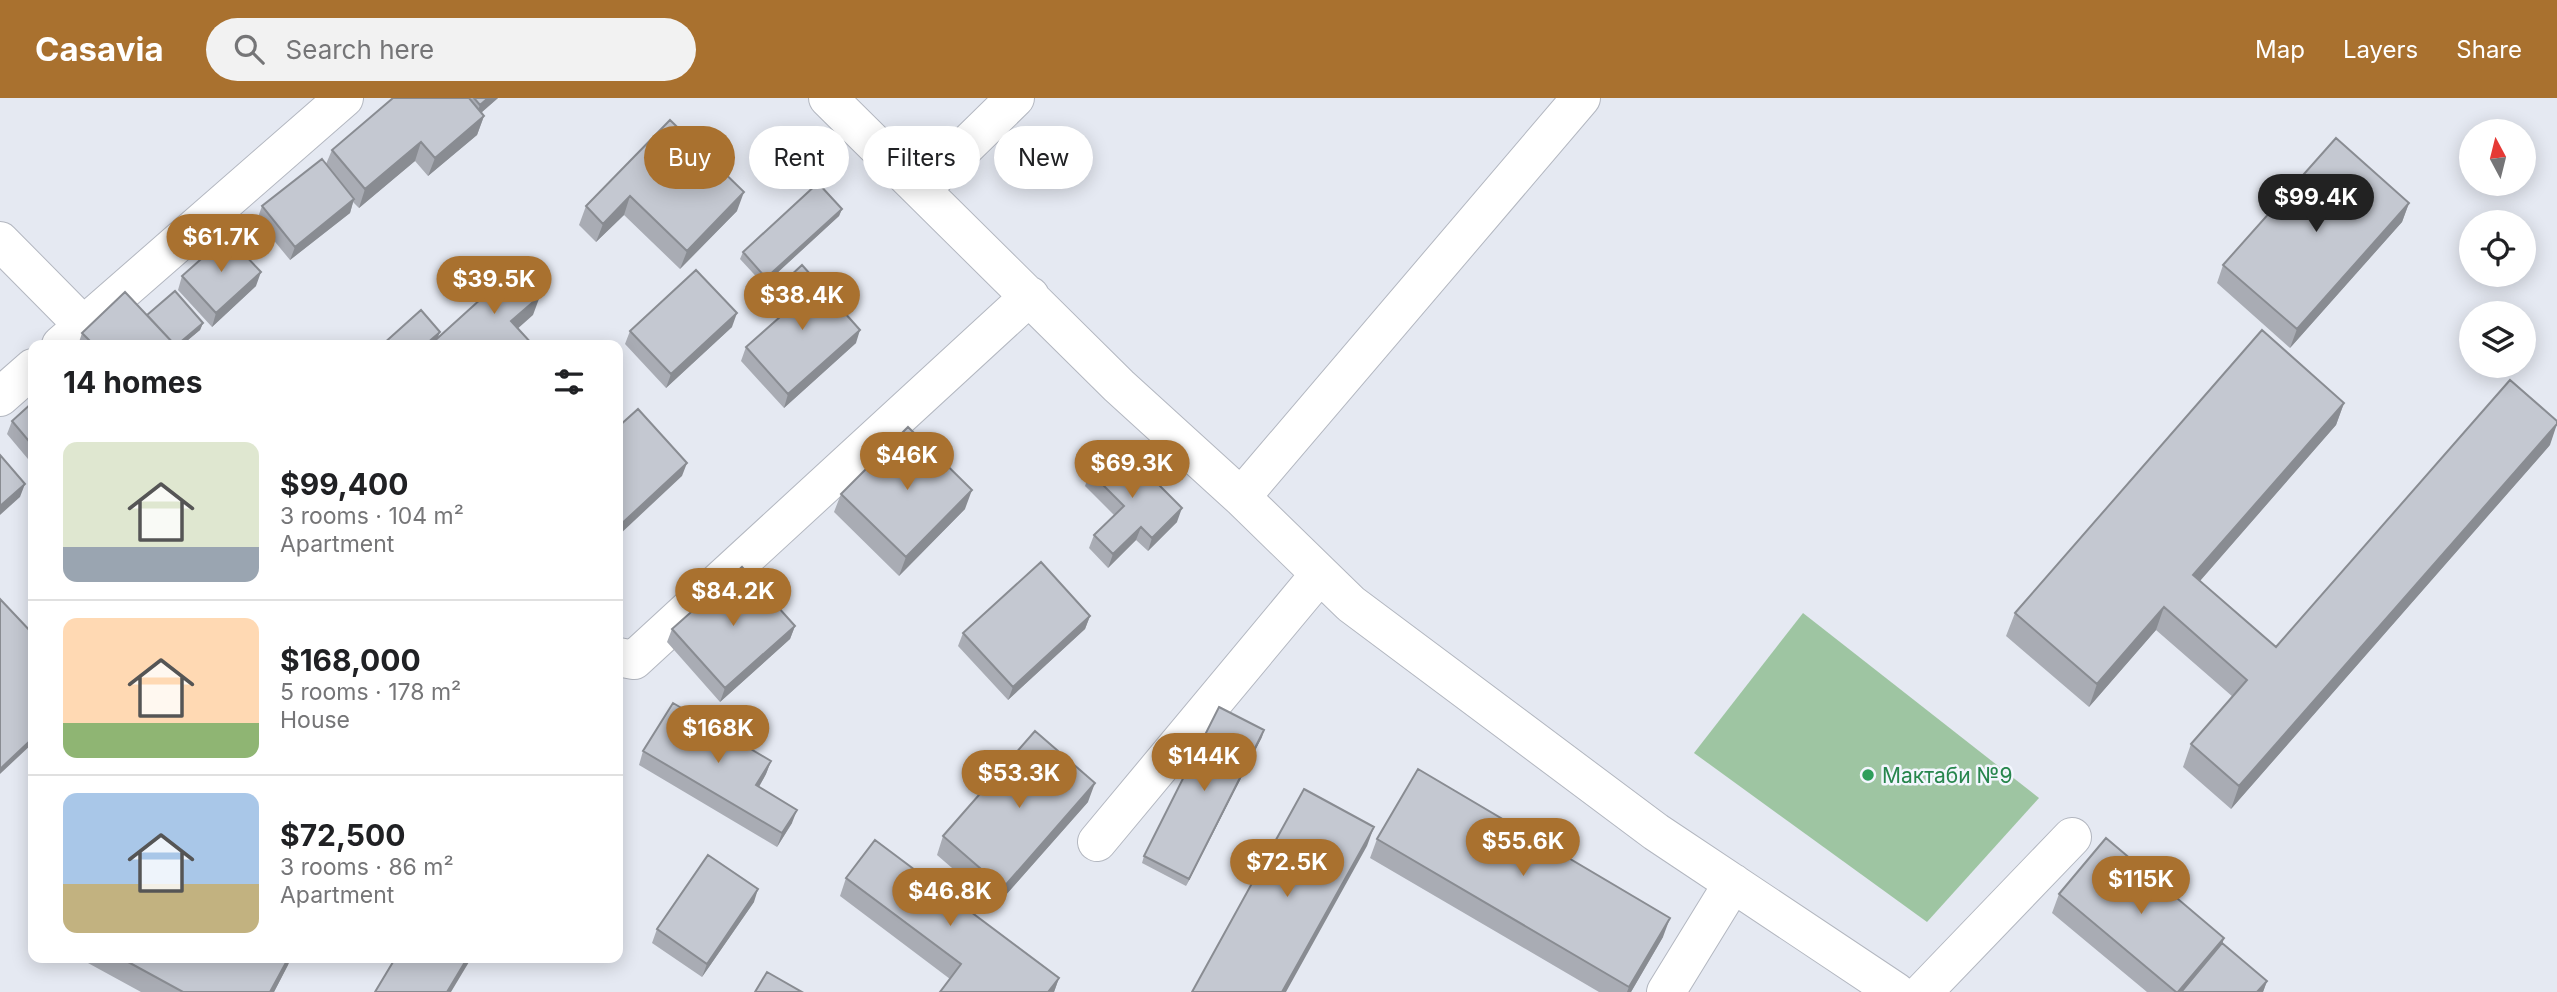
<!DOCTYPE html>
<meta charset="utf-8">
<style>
body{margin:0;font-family:Inter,sans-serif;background:#f2f2f2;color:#202124;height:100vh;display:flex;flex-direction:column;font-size:26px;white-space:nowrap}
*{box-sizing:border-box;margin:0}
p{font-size:23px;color:#757577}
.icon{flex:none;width:38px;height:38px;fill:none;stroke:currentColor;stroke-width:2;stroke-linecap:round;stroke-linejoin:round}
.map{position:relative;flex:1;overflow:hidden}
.sheet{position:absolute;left:28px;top:242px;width:595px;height:623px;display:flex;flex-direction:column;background:#fff;border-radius:14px;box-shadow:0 4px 18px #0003}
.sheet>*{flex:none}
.hud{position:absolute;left:644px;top:28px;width:665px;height:63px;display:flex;gap:14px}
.needle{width:46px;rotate:353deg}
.controls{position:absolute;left:2459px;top:21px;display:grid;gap:14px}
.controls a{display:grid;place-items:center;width:77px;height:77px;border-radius:50%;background:#fff;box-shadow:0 4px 18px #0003;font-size:35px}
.price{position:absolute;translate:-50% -60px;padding:0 16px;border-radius:24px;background:#a9712f;color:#fff;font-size:23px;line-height:46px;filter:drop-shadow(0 2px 4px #0008)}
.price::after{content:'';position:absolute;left:50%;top:42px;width:21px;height:16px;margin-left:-10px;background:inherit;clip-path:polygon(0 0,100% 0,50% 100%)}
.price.active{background:#222;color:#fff}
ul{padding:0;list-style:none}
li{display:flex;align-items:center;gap:21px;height:175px;padding:0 35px}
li+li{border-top:2px solid #e0e0e0}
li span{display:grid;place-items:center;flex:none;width:196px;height:140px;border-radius:14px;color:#555}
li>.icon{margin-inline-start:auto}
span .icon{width:84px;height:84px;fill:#fffc;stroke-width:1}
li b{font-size:30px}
h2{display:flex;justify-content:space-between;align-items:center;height:84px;padding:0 35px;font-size:30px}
.pill{padding:0 24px;border-radius:32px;background:#fff;box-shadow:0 4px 18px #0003;font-size:24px;line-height:63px}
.pill.active{background:#a9712f;color:#fff}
header{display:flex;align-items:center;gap:42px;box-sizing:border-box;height:98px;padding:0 35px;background:#a9712f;color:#fff}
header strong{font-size:33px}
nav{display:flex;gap:38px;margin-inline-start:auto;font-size:24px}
.search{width:490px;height:63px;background:#f2f2f2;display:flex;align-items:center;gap:18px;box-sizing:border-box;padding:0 24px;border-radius:38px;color:#757577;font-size:26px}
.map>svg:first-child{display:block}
</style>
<header>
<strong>Casavia</strong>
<div class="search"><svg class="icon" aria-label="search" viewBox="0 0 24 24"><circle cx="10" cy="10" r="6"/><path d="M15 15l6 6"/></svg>Search here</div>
<nav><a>Map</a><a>Layers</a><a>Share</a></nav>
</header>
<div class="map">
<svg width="2557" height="894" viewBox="0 0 2557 894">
<rect width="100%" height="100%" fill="#e5e9f2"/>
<path fill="#9ec5a2" d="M1803,515L2039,700L1927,824L1694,655Z"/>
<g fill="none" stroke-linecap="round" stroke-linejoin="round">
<g stroke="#b3b7c0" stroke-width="40">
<path id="minor" d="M828,0L1119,288L1241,399L1351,506L1656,734L1896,894
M922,91L1015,0
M0,143L83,227
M61,247L344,0
M0,299L33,270
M1241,399L1581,0
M618,559L634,562L1030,198
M1097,744L1320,476
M1666,894L1733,785
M1923,894L2072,739"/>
</g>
<use href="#minor" stroke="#fff" stroke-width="38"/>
</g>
<path fill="#a9acb4" d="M393,0H498L481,15L484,18L477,37L428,78L415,63L359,110L353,104L350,115L290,162L257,122L262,108L326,66L332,52Z
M670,22L737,113L680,171L624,117L596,144L579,127L586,108Z
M2409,105L2402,124L2290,250L2217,185L2223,167Z
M842,111L839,118L764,187L740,161L743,154Z
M182,178L256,188L212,229L178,192Z
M773,194L856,245L784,310L741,263L746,249L779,219L768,207Z
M203,225L200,232L182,247H78L82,235Z
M732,229L666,290L625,246L630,233Z
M33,304V367L7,336L12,323Z
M2344,305L2336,327L2200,483L2276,549L2550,347L2231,711L2183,669L2191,646L2233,599L2156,532L2089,609L2006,538L2015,515Z
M1090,374L1177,424L1148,453L1136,442L1108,470L1089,450L1094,437L1114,417L1085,388Z
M841,396L965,411L899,478L834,414Z
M1090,518L1085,531L1008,602L958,548L963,535Z
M795,528L790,541L720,604L667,544L672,531Z
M1262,639L1186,788L1142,765L1144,758Z
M643,653L771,663L766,676L759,689L792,725L777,749L639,667Z
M1088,704L996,808L937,757L943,738Z
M1377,741L1663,839L1631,894H1599L1370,760Z
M846,780L1059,880L1054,894H940L950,881L840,798Z
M2059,796L2224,840L2222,845L2267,883L2263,894H2147L2052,815Z
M754,804L702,879L652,845L657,831Z
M77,859H291L288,867L274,894H141Z"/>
<path fill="#898c92" d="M488,0H498L475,20L480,7Z
M484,18L477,37L428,78L435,60Z
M421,44L415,63L359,110L365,91Z
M744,94L737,113L680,171L687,153Z
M630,98L624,117L596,144L603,126Z
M354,101L350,115L290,162L295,149Z
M2409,105L2402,124L2290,250L2297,231Z
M842,111L839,118L764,187L766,180Z
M261,174L256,188L212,229L216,215Z
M540,198L533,217L505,242L511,223Z
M737,215L732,229L666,290L671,276Z
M203,225L200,232L182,247H177Z
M860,232L856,245L784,310L788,296Z
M440,234L435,247H425Z
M2344,305L2336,327L2185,500L2193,477Z
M2557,326L2550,347L2231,711L2239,688Z
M687,365L682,378L618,438V429Z
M25,386L20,399L0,417V408Z
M972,392L965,411L899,478L906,459Z
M1182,410L1177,424L1148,453L1152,440Z
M1141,429L1136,442L1108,470L1113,456Z
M2164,509L2156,532L2089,609L2097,586Z
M1090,518L1085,531L1008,602L1013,589Z
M795,528L790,541L720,604L725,590Z
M1264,632L1262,639L1186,788L1189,781Z
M33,640V645L0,676V671Z
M771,663L766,676L752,701L756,687Z
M1095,685L1088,704L996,808L1003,790Z
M797,712L792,725L777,749L782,735Z
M1374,729L1367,748L1286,894H1282Z
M758,791L754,804L702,879L707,866Z
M1670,820L1663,839L1631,894H1627L1629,889Z
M2224,840L2218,859L2181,894H2178Z
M289,859H291L288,867L274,894H270Z
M468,859H472L451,894H447Z
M1059,880L1054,894H1048Z
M2267,883L2263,894H2257Z"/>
<path fill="#c4c8d1" stroke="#898c92" stroke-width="2" d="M393,0H469L484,18L435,60L421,44L365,91L332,52Z
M474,0H488L480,7Z
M670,22L744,94L687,153L630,98L603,126L586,108Z
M2336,40L2409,105L2297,231L2223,167Z
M322,61L354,101L295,149L262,108Z
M818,85L842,111L766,180L743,154Z
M227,138L261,174L216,215L182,178Z
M802,167L860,232L788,296L746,249L789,211L773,194Z
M515,170L540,198L511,223L533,247H430Z
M696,172L737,215L671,276L630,233Z
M175,193L203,225L177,247H174V246L147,217Z
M125,194L174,246L173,247H94L82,235Z
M421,212L440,234L425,247H382Z
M2262,232L2344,305L2193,477L2276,549L2510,282L2557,323V326L2239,688L2191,646L2247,582L2164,509L2097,586L2015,515Z
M33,304V348L12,323Z
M638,311L687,365L618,429V329Z
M908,329L972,392L906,459L841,396Z
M1119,347L1182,410L1152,440L1141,429L1113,456L1094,437L1124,408L1090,374Z
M0,357L25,386L0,408Z
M1041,464L1090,518L1013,589L963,535Z
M742,469L795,528L725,590L672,531Z
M0,501L33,536V640L0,671Z
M673,605L771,663L756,687L797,712L782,735L643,653Z
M1219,609L1264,632L1189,781L1144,758Z
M1035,633L1095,685L1003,790L943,738Z
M1418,671L1670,820L1629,889L1377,741Z
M1304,691L1374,729L1282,894H1192Z
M2106,740L2224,840L2178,894H2176L2059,796Z
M875,742L1059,880L1048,894H940L961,866L846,780Z
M708,757L758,791L707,866L657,831Z
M2222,845L2267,883L2257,894H2183L2182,893Z
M119,859H289L270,894H183Z
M396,859H468L447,894H375Z
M767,874L802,894H755Z"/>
<circle fill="#2e9e5b" stroke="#f3f6fe" stroke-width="2.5" cx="1868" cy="677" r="7"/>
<g text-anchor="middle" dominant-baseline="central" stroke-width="5" stroke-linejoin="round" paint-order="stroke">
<g font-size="21" fill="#27864d" stroke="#f3f6fe" text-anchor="start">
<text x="1882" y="677">Мактаби №9</text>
</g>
</g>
</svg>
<div class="controls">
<a><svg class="needle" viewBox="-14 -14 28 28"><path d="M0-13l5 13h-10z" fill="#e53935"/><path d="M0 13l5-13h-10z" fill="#757577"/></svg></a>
<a><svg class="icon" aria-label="locate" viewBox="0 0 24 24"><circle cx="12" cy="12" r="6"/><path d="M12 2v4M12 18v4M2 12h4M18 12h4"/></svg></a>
<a><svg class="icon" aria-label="layers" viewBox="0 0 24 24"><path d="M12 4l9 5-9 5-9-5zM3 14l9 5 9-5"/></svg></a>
</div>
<b class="price active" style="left:2316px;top:136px">$99.4K</b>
<b class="price" style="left:221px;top:176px">$61.7K</b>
<b class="price" style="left:494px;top:218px">$39.5K</b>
<b class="price" style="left:802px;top:234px">$38.4K</b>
<b class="price" style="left:907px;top:394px">$46K</b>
<b class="price" style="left:1132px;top:402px">$69.3K</b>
<b class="price" style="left:733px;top:530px">$84.2K</b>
<b class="price" style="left:718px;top:667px">$168K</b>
<b class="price" style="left:1204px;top:695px">$144K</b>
<b class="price" style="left:1019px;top:712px">$53.3K</b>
<b class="price" style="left:1523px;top:780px">$55.6K</b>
<b class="price" style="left:1287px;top:801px">$72.5K</b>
<b class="price" style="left:2141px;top:818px">$115K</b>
<b class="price" style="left:950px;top:830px">$46.8K</b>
<div class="hud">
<a class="pill active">Buy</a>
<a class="pill">Rent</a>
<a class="pill">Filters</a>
<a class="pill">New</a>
</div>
<section class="sheet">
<h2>14 homes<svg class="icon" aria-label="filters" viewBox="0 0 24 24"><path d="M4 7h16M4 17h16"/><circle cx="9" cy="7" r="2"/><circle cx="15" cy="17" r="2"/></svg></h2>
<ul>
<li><span style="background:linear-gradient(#dfe7d0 75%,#9aa5b1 0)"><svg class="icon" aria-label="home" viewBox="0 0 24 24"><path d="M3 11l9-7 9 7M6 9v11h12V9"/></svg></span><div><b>$99,400</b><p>3 rooms · 104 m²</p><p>Apartment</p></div></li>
<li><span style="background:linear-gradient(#ffd9b3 75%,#8fb573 0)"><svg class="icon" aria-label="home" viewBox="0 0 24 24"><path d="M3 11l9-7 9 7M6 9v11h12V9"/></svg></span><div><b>$168,000</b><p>5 rooms · 178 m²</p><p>House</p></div></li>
<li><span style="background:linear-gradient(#a9c7e8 65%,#c2b280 0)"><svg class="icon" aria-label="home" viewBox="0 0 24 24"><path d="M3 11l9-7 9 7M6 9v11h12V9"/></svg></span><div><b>$72,500</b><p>3 rooms · 86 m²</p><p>Apartment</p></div></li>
</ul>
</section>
</div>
